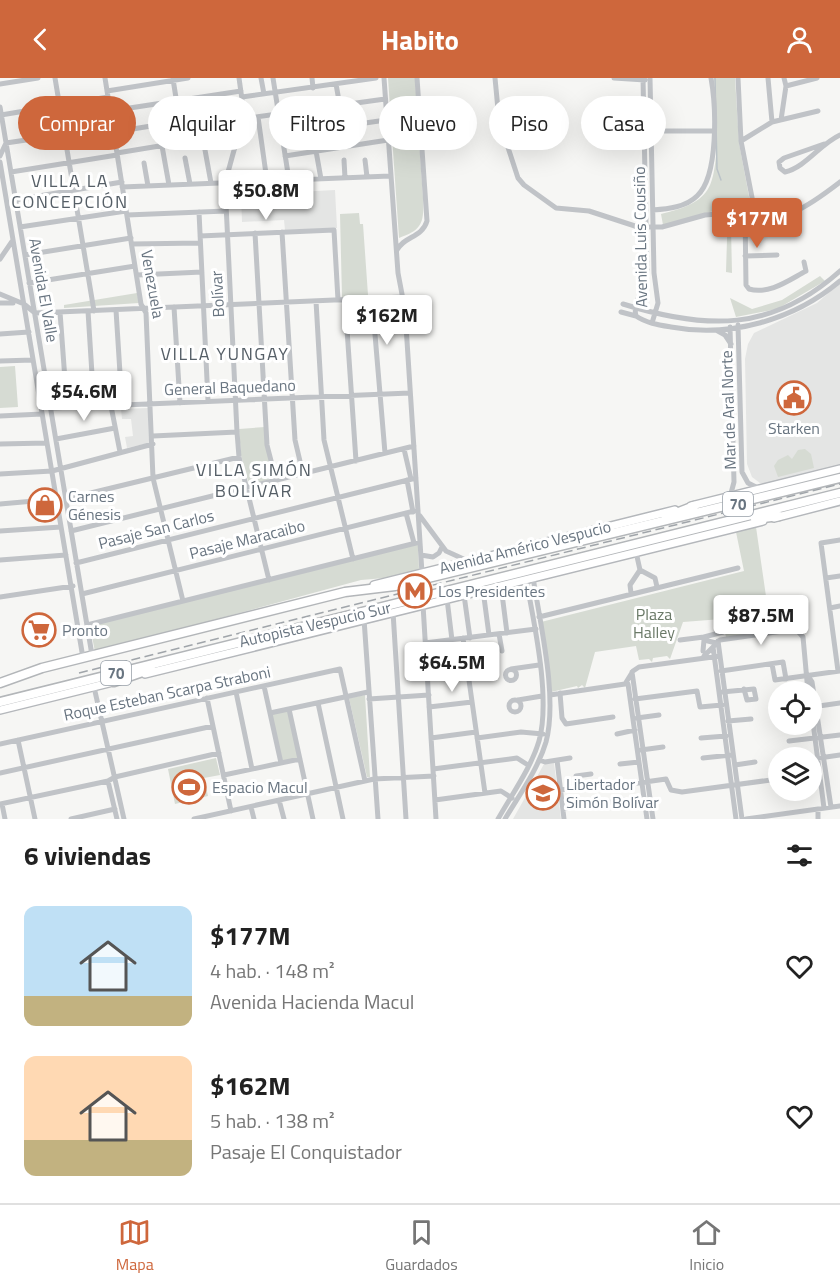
<!DOCTYPE html>
<html lang="es">
<meta charset="utf-8">
<style>
body{margin:0;font-family:"Titillium Web",sans-serif;background:#f2f2f2;color:#222;height:100vh;display:flex;flex-direction:column;font-size:22px;white-space:nowrap}
*{box-sizing:border-box;margin:0}
p{font-size:20px;color:#767676}
.icon{flex:none;width:33px;height:33px;fill:none;stroke:currentColor;stroke-width:2;stroke-linecap:round;stroke-linejoin:round}
.map{position:relative;height:741px;overflow:hidden}
.panel{display:flex;flex-direction:column;background:#fff;flex:1}
.panel>*{flex:none}
.guide{position:absolute;left:18px;top:18px;width:804px;height:54px;display:flex;gap:12px}
.controls{position:absolute;left:768px;top:603px;display:grid;gap:12px}
.controls a{display:grid;place-items:center;width:54px;height:54px;border-radius:50%;background:#fff;box-shadow:0 6px 24px #0002;font-size:30px}
.price{position:absolute;translate:-50% -51px;padding:0 14px;border-radius:6px;background:#fff;color:#222;font-size:20px;line-height:39px;filter:drop-shadow(0 2px 3px #0008)}
.price::after{content:'';position:absolute;left:50%;top:36px;width:18px;height:14px;margin-left:-9px;background:inherit;clip-path:polygon(0 0,100% 0,50% 100%)}
.price.active{background:#ce673c;color:#fff}
ul{padding:0;list-style:none}
li{display:flex;align-items:center;gap:18px;height:150px;padding:0 24px}
li span{display:grid;place-items:center;flex:none;width:168px;height:120px;border-radius:12px;color:#555}
li>.icon{margin-inline-start:auto}
span .icon{width:72px;height:72px;fill:#fffc;stroke-width:1}
li b{font-size:26px}
h2{display:flex;justify-content:space-between;align-items:center;height:72px;padding:0 24px;font-size:26px}
.tag{padding:0 21px;border-radius:27px;background:#fff;box-shadow:0 6px 24px #0002;font-size:21px;line-height:54px}
.tag.active{background:#ce673c;color:#fff}
header{display:flex;justify-content:space-between;align-items:center;height:78px;padding:0 24px;background:#ce673c;color:#fff;font-size:27px;font-weight:700}
.tabs{display:flex;justify-content:space-around;align-items:center;height:84px;border-top:2px solid #e0e0e0;background:#fff;font-size:16px;color:#767676}
.tabs a{display:grid;justify-items:center;gap:3px}
.tabs .active{color:#ce673c}
.map>svg:first-child{display:block}
</style>
<header><svg class="icon" aria-label="back" viewBox="0 0 24 24"><path d="M15 5l-7 7 7 7"/></svg>Habito<svg class="icon" aria-label="person" viewBox="0 0 24 24"><circle cx="12" cy="8" r="4"/><path d="M4 21q1-7 8-7t8 7"/></svg></header>
<div class="map">
<svg width="840" height="741" viewBox="0 0 840 741">
<rect width="100%" height="100%" fill="#f6f6f4"/>
<path fill="#e4e5e4" d="M335,112L337,150L285,152L284,142L242,144L241,117Z
M840,205V387L765,406L760,405L752,399L747,386L745,281L748,266L754,255L817,225Z
M148,330L149,365L127,370L125,359L133,358L131,341H122L121,331Z
M554,685L561,741H513L544,686Z"/>
<path fill="#d6dbd3" d="M388,0H415L423,120C424,144 423,152 399,160Z
M714,0H735L739,65L751,129L743,134L742,149L731,150L732,195L726,194L728,129L663,147L661,136C676,132 695,128 706,114C722,95 716,25 714,0Z
M359,135L360,146H363L368,217L342,219L340,136Z
M820,198L825,203L777,231L736,239L730,220L752,231L782,222Z
M137,215L139,225L64,230V227Z
M15,288L18,329L0,330V289Z
M265,349L275,400L249,407L241,377L239,351Z
M805,371L811,376L814,390L778,399L774,388L778,382L788,377L792,381L798,372Z
M756,449L771,553L726,559L722,541L683,544L670,581L667,578L653,580L652,584L649,581L639,582L636,568L595,574L585,610L582,607L578,610L577,608L551,614L541,544L744,493L736,454Z
M418,466L419,492L397,499L361,502L95,574L90,548Z
M365,617L370,699H367L349,620Z
M288,633L299,680L281,683L271,636Z
M216,680L220,697L204,700L208,718L175,726L168,691Z"/>
<g fill="none" stroke-linecap="round" stroke-linejoin="round">
<path stroke="#bac2c7" stroke-width="1.5" d="M715,0L717,91L721,102"/>
<g stroke="#b4b7bb" stroke-width="10">
<path id="major" d="M691,428L840,391
M774,440L840,423
M374,507L675,432
M145,596L763,443
M0,632L117,603"/>
</g>
<g stroke="#b3b6b9" stroke-width="11">
<path id="highway" d="M666,439L694,428
M755,441L779,438
M114,604L151,591
M0,605L42,590L345,514L395,508L840,400
M0,624L840,415"/>
</g>
<path stroke="#c0c3c7" stroke-width="5" d="M55,0L94,233
M105,0L141,226L146,235L153,400L183,523
M239,0L244,36L225,105L237,354L239,379L269,502
M261,0L264,16
M273,0L289,102
M312,0L313,10
M384,0L398,195L405,232L422,495
M495,0L499,42L518,100L524,107L556,130L589,133L638,149H662L705,137L754,133L790,135
M614,0L645,2
M643,0L647,194C646,209 632,225 636,238C646,245 659,247 671,249C730,260 794,242 840,203
M650,0L654,195L658,225L652,245
M738,0L741,63L756,140
M768,0L772,44
M173,1L183,64
M0,6L38,0
M336,6L347,68
M786,8L817,0
M107,13L188,0
M242,19L376,0
M0,29L92,577
M110,33L241,13
M1,37L108,19
M258,39L267,103
M242,41L385,21
M781,42L786,8L784,0
M644,53H714
M114,54L244,33
M282,57L386,42
M203,61L211,105
M741,63L772,44L818,33
M824,66L784,80L779,84L780,90L785,94C806,89 820,66 840,57
M162,68L169,107
M316,73L321,101
M117,75L238,55
M0,78L6,65L113,49
M285,78L388,62
M185,80L190,106
M344,82L345,100
M365,82L367,99
M0,84L83,580
M144,85L148,108
M11,94L117,77
M122,109L390,98
M15,122L122,104
M653,132C668,131 686,129 697,118C719,98 716,28 711,0
M199,134L208,323
M745,135L746,207L749,211C769,217 789,202 806,193L804,184
M745,135C778,152 814,124 840,104
M127,137L226,133
M20,149L126,133
M282,154L295,362L303,396
M255,155L267,367L276,402
M200,158L334,152L338,222
M132,166L200,165
M397,172C404,158 422,160 427,143L417,0
M25,177L131,160
M745,178L777,177
M0,181L13,162
M137,197L202,194
M29,205L135,188
M0,216L24,226L35,235L403,219
M372,221L385,375
M345,222L356,383
M316,223L324,362L353,481
M0,225H13
M623,226C706,252 772,254 840,193
M174,229L180,325
M116,232L122,327
M88,233L94,328
M60,234L67,329
M621,234L636,238
M738,247L742,394L748,405L760,411
M716,252L725,257L731,266
M0,256L29,254
M0,283L33,282
M111,328L120,374
M51,330L410,315
M0,338L42,336
M153,358L237,354
M56,361L115,350
M0,366L47,365
M404,371L411,401
M0,396L52,393L153,366
M407,402L413,434
M730,419L734,404L730,249
M66,421L239,379
M0,426L57,421
M406,435L414,465
M420,438L446,473L468,483
M0,453L61,449
M71,453L414,368
M421,477L433,479L439,475L442,469
M0,482L66,477
M76,485L416,400
M640,492L655,500L657,509
M826,500L840,498
M501,508L507,555
M483,512L489,557
M631,515L630,507L640,492L636,474
M82,516L418,432
M464,517L470,560
M0,519L73,508
M447,521L452,562
M423,527L436,741
M830,530L840,528
M393,534L406,741
M539,539L738,490
M364,541L378,741
M87,547L420,464
M499,556L502,573
M704,559L723,554
M463,560L485,715
M680,562L704,559V562L716,565
M718,563L742,741
M425,565L536,551
M713,569L736,741
M703,573L704,562
M704,578L720,562L796,551L803,559L808,614
M772,586L775,602L840,593
M511,591L539,587
M505.5 597a5.5 5.5 0 1 1 11 0a5.5 5.5 0 1 1-11 0Z
M721,593L783,584L786,601
M838,593L821,465L840,462
M632,594L653,741
M427,598L479,591
M808,598L812,604L831,729
M628,606L647,741
M264,608L281,685
M94,609L124,741
M236,614L252,691
M722,614L754,611L756,621L747,622L744,611
M560,615L562,640L566,646L613,639
M550,617L625,606L633,593L639,589L720,578
M207,620L231,733
M369,621L429,617
M635,621L697,613L700,629L722,627
M518,622L542,618
M509 628a6 6 0 1 1 12 0a6 6 0 1 1-12 0Z
M318,625L343,741
M429,629L472,624
M812,629L840,625
M289,631L313,741
M270,635L368,614
M812,637L824,730
M637,640L659,637
M728,643L751,641
M617,656L635,652
M431,660L476,654
M477,660L521,654L543,656
M701,660L726,658
M18,662L35,741
M789,663L840,657
M0,666L340,591L365,703
M641,672L663,669
M703,680L731,677
M812,681L840,677
M539,682L545,684L570,680
M557,682L564,741
M620,686L639,684
M735,687L755,684
M433,691L517,680L528,687
M0,695L213,648
M224,697L300,681
M108,703L117,741
M624,707L666,701L671,712L682,714L778,701
M560,712L578,710L576,698L591,696
M279,722L284,741
M435,722L501,713L512,720
M0,726L108,703L115,699L219,675
M2,726L5,741
M251,729L254,741
M563,731L625,722
M818,731V741
M71,741L115,731
M194,741L374,701L434,698
M498,741C512,716 531,690 539,663C551,620 534,545 526,501
M505,741C520,716 538,691 546,664C558,619 540,546 533,499
M746,741L840,728"/>
<use href="#major" stroke="#fff" stroke-width="7"/>
<use href="#highway" stroke="#fff" stroke-width="8"/>
<path stroke="#a0a5aa" stroke-width="1.5" stroke-dasharray="9 4.5" stroke-linecap="butt" d="M79,595L840,406"/>
</g>
<defs>
<g id="civic-ring" transform="scale(1.725)"><circle r="9.5" fill="#fff" stroke="#ce673c" stroke-width="1.5"/><path d="M-.6-6.5H3V-4.5H.6V-3L4-1V1h2V6H-6V1h2V-1L-.6-3ZM-1.2 2.5V6h2.4V2.5Z" fill="#ce673c"/></g>
<g id="shop-ring" transform="scale(1.725)"><circle r="9.5" fill="#fff" stroke="#ce673c" stroke-width="1.5"/><path d="M-5-2.5h2.3a2.7 3.5 0 0 1 5.4 0H5L5.5 6h-11ZM-1.5-2.5h3a1.5 2.3 0 0 0-3 0Z" fill="#ce673c"/></g>
<g id="metro-ring" transform="scale(1.725)"><circle r="9.5" fill="#fff" stroke="#ce673c" stroke-width="1.5"/><path d="M-5.5 5V-5H-3L0 0L3-5H5.5V5H3V-.5L0 4L-3-.5V5Z" fill="#ce673c"/></g>
<g id="supermarket-ring" transform="scale(1.725)"><circle r="9.5" fill="#fff" stroke="#ce673c" stroke-width="1.5"/><path d="M-6-5.5h2.5l.6 2H6L4.5 2H-2.5L-4.4-4H-6ZM-1.5 3.2a1.3 1.3 0 1 0 .1 0ZM3 3.2a1.3 1.3 0 1 0 .1 0Z" fill="#ce673c"/></g>
<g id="stadium-ring" transform="scale(1.725)"><circle r="9.5" fill="#fff" stroke="#ce673c" stroke-width="1.5"/><path d="M0-5a6.5 5 0 1 0 0 10a6.5 5 0 1 0 0-10ZM-3.5-1.8h7v3.6h-7Z" fill="#ce673c"/></g>
<g id="school-ring" transform="scale(1.725)"><circle r="9.5" fill="#fff" stroke="#ce673c" stroke-width="1.5"/><path d="M0-5L7-2L0 1L-7-2ZM-4 1L0 2.5L4 1V4Q0 6-4 4Z" fill="#ce673c"/></g>
</defs>
<g fill-rule="evenodd">
<use href="#civic-ring" x="794" y="320"/>
<use href="#shop-ring" x="45" y="427"/>
<use href="#metro-ring" x="415" y="513"/>
<use href="#supermarket-ring" x="39" y="552"/>
<use href="#stadium-ring" x="189" y="709"/>
<use href="#school-ring" x="543" y="715"/>
</g>
<g text-anchor="middle" dominant-baseline="central" stroke-width="6" stroke-linejoin="round" paint-order="stroke">
<g fill="#fff" stroke="#969ea7" stroke-width="1.5">
<rect x="723" y="414" width="30" height="24" rx="4.5"/>
<rect x="101" y="583" width="30" height="24" rx="4.5"/>
</g>
<g font-size="15" font-weight="bold" fill="#697581">
<text x="738" y="426">70</text>
<text x="116" y="595">70</text>
</g>
<g font-size="16" fill="#697581" stroke="#fff">
<text transform="translate(640 159) rotate(-91)">Avenida Luis Cousiño</text>
<text transform="translate(153 206) rotate(80)">Venezuela</text>
<text transform="translate(44 212) rotate(80)">Avenida El Valle</text>
<text transform="translate(217 216) rotate(-93)">Bolívar</text>
<text transform="translate(230 309) rotate(-2)">General Baquedano</text>
<text transform="translate(728 332) rotate(-92)">Mar de Aral Norte</text>
<text transform="translate(156 451) rotate(-14)">Pasaje San Carlos</text>
<text transform="translate(247 461) rotate(-14)">Pasaje Maracaibo</text>
<text transform="translate(525 469) rotate(-14)">Avenida Américo Vespucio</text>
<text transform="translate(315 546) rotate(-13)">Autopista Vespucio Sur</text>
<text transform="translate(167 615) rotate(-12)">Roque Esteban Scarpa Straboni</text>
</g>
<g font-size="16" fill="#697581" stroke="#fff" text-anchor="start">
<text x="794" y="350" text-anchor="middle">Starken</text>
<text x="68" y="418">Carnes<tspan x="68" dy="18">Génesis</tspan></text>
<text x="438" y="513">Los Presidentes</text>
<text x="62" y="552">Pronto</text>
<text x="566" y="706">Libertador<tspan x="566" dy="18">Simón Bolívar</tspan></text>
<text x="212" y="709">Espacio Macul</text>
</g>
<g font-size="16" fill="#6a7967" stroke="#fff">
<text x="654" y="536">Plaza<tspan x="654" dy="18">Halley</tspan></text>
</g>
<g font-size="18" letter-spacing="1.5" fill="#565f67" stroke="#fff">
<text x="70" y="102">VILLA LA<tspan x="70" dy="21">CONCEPCIÓN</tspan></text>
<text x="225" y="275">VILLA YUNGAY</text>
<text x="254" y="391">VILLA SIMÓN<tspan x="254" dy="21">BOLÍVAR</tspan></text>
</g>
</g>
</svg>
<div class="controls">
<a><svg class="icon" aria-label="locate" viewBox="0 0 24 24"><circle cx="12" cy="12" r="6"/><path d="M12 2v4M12 18v4M2 12h4M18 12h4"/></svg></a>
<a><svg class="icon" aria-label="layers" viewBox="0 0 24 24"><path d="M12 4l9 5-9 5-9-5zM3 14l9 5 9-5"/></svg></a>
</div>
<b class="price" style="left:266px;top:143px">$50.8M</b>
<b class="price active" style="left:757px;top:171px">$177M</b>
<b class="price" style="left:387px;top:268px">$162M</b>
<b class="price" style="left:84px;top:344px">$54.6M</b>
<b class="price" style="left:761px;top:568px">$87.5M</b>
<b class="price" style="left:452px;top:615px">$64.5M</b>
<div class="guide">
<a class="tag active">Comprar</a>
<a class="tag">Alquilar</a>
<a class="tag">Filtros</a>
<a class="tag">Nuevo</a>
<a class="tag">Piso</a>
<a class="tag">Casa</a>
</div>
</div>
<section class="panel">
<h2>6 viviendas<svg class="icon" aria-label="filters" viewBox="0 0 24 24"><path d="M4 7h16M4 17h16"/><circle cx="9" cy="7" r="2"/><circle cx="15" cy="17" r="2"/></svg></h2>
<ul>
<li><span style="background:linear-gradient(#bfe0f5 75%,#c2b280 0)"><svg class="icon" aria-label="home" viewBox="0 0 24 24"><path d="M3 11l9-7 9 7M6 9v11h12V9"/></svg></span><div><b>$177M</b><p>4 hab. · 148 m²</p><p>Avenida Hacienda Macul</p></div><svg class="icon" aria-label="heart" viewBox="0 0 24 24"><path d="M12 20l-8-8c-3-5 5-10 8-4 3-6 11-1 8 4z"/></svg></li>
<li><span style="background:linear-gradient(#ffd9b3 70%,#c2b280 0)"><svg class="icon" aria-label="home" viewBox="0 0 24 24"><path d="M3 11l9-7 9 7M6 9v11h12V9"/></svg></span><div><b>$162M</b><p>5 hab. · 138 m²</p><p>Pasaje El Conquistador</p></div><svg class="icon" aria-label="heart" viewBox="0 0 24 24"><path d="M12 20l-8-8c-3-5 5-10 8-4 3-6 11-1 8 4z"/></svg></li>
</ul>
</section>
<nav class="tabs">
<a class="active"><svg class="icon" aria-label="map" viewBox="0 0 24 24"><path d="M3 6l6-2 6 2 6-2v14l-6 2-6-2-6 2zM9 4v14M15 6v14"/></svg>Mapa</a>
<a><svg class="icon" aria-label="saved" viewBox="0 0 24 24"><path d="M7 4h10v16l-5-4-5 4z"/></svg>Guardados</a>
<a><svg class="icon" aria-label="home" viewBox="0 0 24 24"><path d="M3 11l9-7 9 7M6 9v11h12V9"/></svg>Inicio</a>
</nav>
